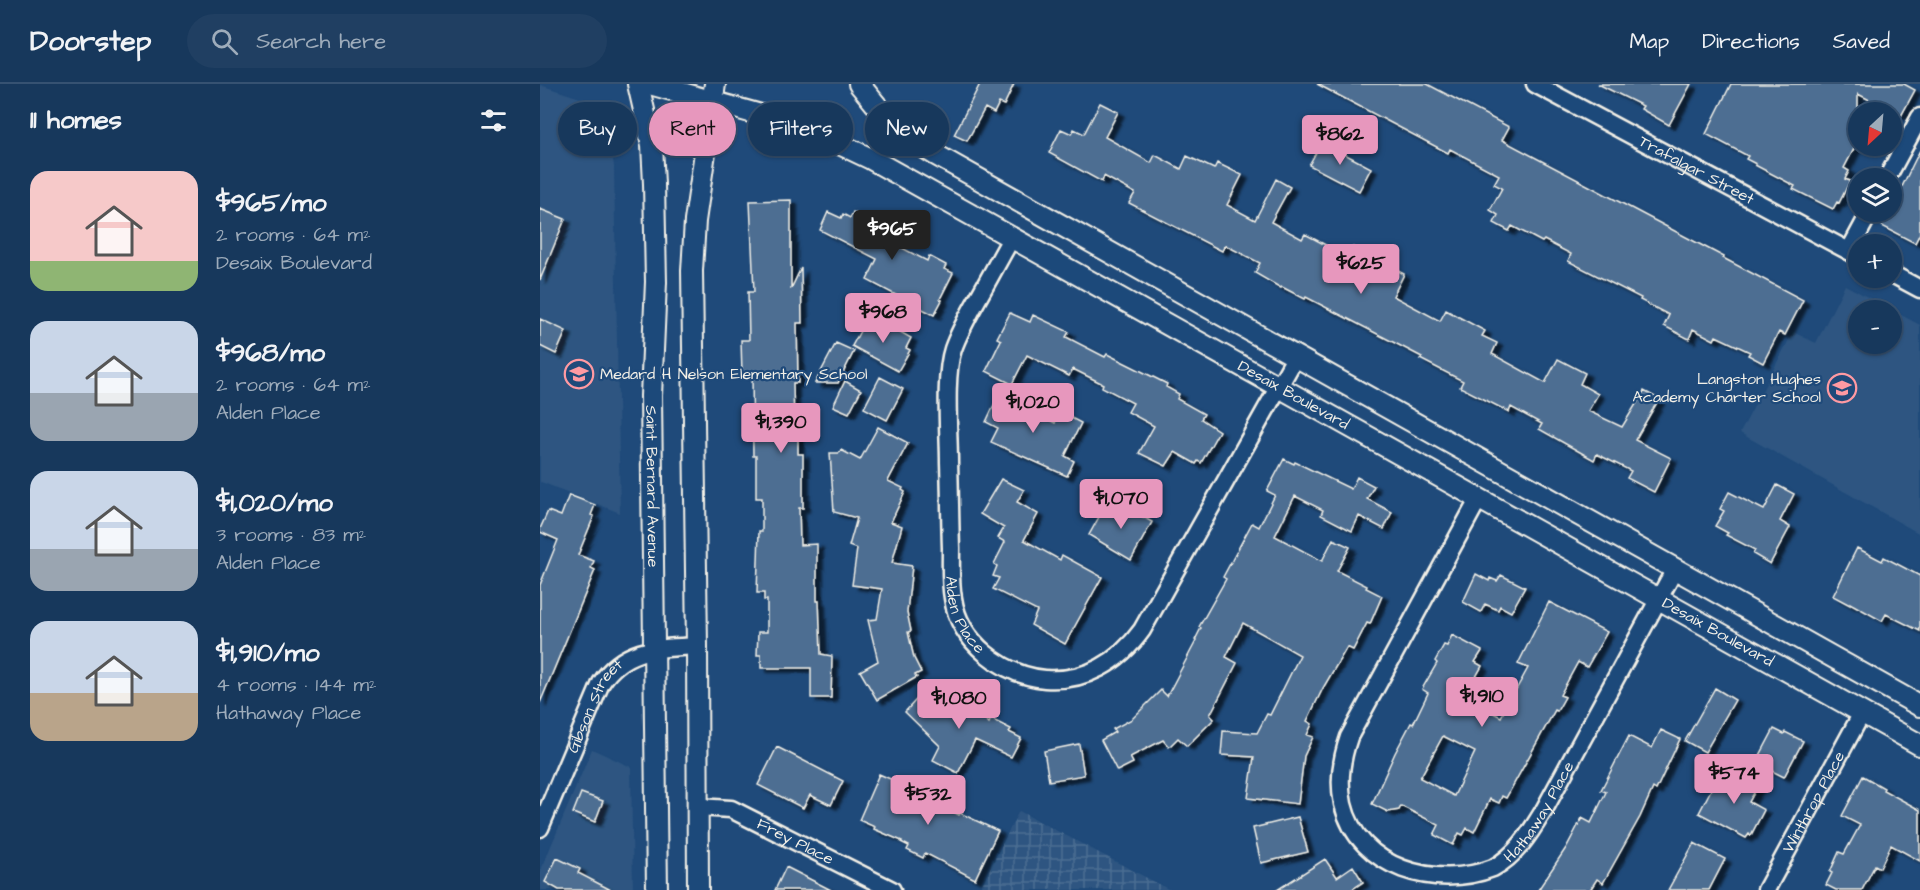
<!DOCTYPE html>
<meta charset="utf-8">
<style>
body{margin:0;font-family:"Architects Daughter",sans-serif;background:#203f62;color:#f1f3f6;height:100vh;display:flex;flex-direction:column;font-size:22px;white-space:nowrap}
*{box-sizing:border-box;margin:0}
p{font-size:20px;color:#9eacbb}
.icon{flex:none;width:33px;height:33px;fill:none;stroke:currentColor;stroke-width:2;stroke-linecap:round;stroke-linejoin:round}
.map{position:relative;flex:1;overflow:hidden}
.drawer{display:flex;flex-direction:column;background:#17385c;width:540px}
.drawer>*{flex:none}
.guide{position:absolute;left:18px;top:18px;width:570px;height:54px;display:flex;gap:12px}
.needle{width:39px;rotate:206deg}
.tools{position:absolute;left:1308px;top:18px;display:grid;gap:12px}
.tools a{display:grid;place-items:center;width:54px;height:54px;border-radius:50%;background:#17385c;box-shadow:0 2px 4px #0004,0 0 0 2px #365272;font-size:30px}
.price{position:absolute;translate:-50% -51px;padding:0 14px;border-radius:6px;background:#e797bd;color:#111;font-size:20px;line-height:39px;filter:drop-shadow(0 2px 3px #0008)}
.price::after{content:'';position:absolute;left:50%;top:36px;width:18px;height:14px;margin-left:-9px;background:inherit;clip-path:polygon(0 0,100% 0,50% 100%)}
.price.on{background:#222;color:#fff}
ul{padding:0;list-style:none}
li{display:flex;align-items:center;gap:18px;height:150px;padding:0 30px}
li span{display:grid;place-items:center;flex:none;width:168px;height:120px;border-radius:18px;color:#555}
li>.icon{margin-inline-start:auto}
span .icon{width:72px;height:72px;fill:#fffc;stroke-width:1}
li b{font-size:26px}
h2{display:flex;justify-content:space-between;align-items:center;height:72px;padding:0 30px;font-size:26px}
.chip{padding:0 21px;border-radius:27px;background:#17385c;box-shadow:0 2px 4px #0004,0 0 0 2px #365272;font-size:21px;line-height:54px}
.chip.on{background:#e797bd;color:#111}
header{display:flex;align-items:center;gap:36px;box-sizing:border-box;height:84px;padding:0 30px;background:#17385c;border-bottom:2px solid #365272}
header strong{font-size:28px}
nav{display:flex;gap:33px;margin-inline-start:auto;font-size:21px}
.search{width:420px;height:54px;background:#203f62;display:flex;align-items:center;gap:15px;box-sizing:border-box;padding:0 21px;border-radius:33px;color:#9eacbb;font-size:22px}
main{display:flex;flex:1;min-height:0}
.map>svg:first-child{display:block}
</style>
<header>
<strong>Doorstep</strong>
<div class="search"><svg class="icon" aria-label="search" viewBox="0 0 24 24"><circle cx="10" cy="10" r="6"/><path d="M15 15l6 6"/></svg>Search here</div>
<nav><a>Map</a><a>Directions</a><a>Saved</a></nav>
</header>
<main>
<section class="drawer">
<h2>11 homes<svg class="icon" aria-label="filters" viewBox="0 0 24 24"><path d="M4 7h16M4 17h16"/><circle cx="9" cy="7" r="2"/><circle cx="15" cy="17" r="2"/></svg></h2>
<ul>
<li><span style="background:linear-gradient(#f6c9c9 75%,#8fb573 0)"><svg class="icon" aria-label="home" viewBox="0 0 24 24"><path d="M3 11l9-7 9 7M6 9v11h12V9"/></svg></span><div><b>$965/mo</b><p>2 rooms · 64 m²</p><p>Desaix Boulevard</p></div></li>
<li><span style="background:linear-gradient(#c9d6e8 60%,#9aa5b1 0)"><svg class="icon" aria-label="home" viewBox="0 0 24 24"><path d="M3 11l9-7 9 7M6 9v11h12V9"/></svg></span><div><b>$968/mo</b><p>2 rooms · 64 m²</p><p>Alden Place</p></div></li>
<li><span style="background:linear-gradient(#c9d6e8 65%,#9aa5b1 0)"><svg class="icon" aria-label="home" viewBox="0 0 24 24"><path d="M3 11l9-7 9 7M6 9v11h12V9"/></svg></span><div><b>$1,020/mo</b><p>3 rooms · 83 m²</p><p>Alden Place</p></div></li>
<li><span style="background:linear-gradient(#c9d6e8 60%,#b9a48a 0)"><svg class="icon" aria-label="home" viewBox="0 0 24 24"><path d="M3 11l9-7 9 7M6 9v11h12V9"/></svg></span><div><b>$1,910/mo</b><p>4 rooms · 144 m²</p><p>Hathaway Place</p></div></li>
</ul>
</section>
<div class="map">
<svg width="1380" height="806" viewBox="0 0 1380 806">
<defs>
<pattern id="industrial-grid" width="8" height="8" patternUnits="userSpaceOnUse" patternTransform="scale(1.5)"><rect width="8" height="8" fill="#2d5581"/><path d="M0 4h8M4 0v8" fill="none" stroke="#4c6e93"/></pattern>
<filter id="shadow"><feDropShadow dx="6" dy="4" stdDeviation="1.5" flood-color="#0009"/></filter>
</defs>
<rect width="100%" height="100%" fill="#1f4a7a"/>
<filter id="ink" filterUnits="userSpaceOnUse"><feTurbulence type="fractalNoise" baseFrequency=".0167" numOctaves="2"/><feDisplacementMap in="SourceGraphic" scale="12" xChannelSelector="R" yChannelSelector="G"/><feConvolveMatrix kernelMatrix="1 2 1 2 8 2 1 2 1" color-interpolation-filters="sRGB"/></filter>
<g filter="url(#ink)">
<path fill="#2d5581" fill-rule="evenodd" d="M0,1L65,22L74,82L80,429L1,398L0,399Z
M1305,201L1380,241V450L1200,349L1253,248L1276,259ZM1318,226H1352V260H1318Z
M52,665L91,683L93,806H0V788Z"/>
<path fill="url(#industrial-grid)" d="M479,727L630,806H439Z"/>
<path fill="#4d6e92" stroke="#f4f1e8" stroke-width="1.5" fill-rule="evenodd" filter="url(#shadow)" d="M440,0H474L464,21L459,19L454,29L445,24L427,57L414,51Z
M777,0H887L969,43L962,56L1184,173L1183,174L1263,216L1245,251L1239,248L1223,279L1208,271L1210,268L1176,252L1174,256L1153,245L1149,255L1124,242L1129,231L1100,216L1101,214L1028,177L1031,170L1004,156L1002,158L972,142L969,147L954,139L958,131L950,126L962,104L954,100L959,91L910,65L908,69Z
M1058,0H1151L1129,41L1101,25L1103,22Z
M1191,0H1364L1375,6L1361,32L1318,10V57L1304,84L1309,87L1305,95L1310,97L1299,119L1297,118L1293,125L1253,105L1255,102L1215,81L1216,80L1206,75L1208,72L1166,50Z
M560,19L578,28L565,53L611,79L615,71L641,85L647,72L674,85L677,79L702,91L687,121L715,136L736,95L750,103L731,138L762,155L765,150L808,173L813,163L864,190L853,212L900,237L906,226L945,247L942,252L957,259L952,270L1005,299L1018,275L1045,289L1040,300L1058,310L1048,327L1082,343L1104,307L1119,315L1095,356L1131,374L1114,408L1087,394L1091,387L1057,370L1054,376L999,345L1002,340L971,323L969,328L920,303L923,297L880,275L882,273L766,213L765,215L742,203L741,204L715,189L720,179L685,161L682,167L589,119L595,109L564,92L562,98L509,69L521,45L532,50L534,45L544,50Z
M782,58L831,84L819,107L769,81Z
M1380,66V149L1375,159L1342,142L1349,128H1352V123Z
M251,116V205L261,184L262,239H257L258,299H253L254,348H258V370H263V424H259L260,461L277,460V517H279L281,570L292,572L291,614H271V584H221V571H217L218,548H227V516H224V509H217L219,447H222V414H216V372H213L212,290H202L201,256H209L208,208H214L210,117Z
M0,125L25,135L0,196Z
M288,128L301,134L303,130L310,134L313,128L354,148L352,154L358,157L356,161L387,177L389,172L406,181L404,185L413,189L400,215L402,216L394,231L327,196L337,175L280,146Z
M470,229L490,238L493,231L529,248L526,253L565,273L567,270L627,300L626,303L639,310L637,315L664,330L661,335L679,347L661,379L658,377L656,380L635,368L626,382L599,369L614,342L588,328L593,319L562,303L563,300L533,285L529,292L487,271L472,300L446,287L461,256L457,254Z
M0,235L26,247L16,270L0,262Z
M341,237L371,254L366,264L370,266L358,287L312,262L325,238L337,245Z
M296,259L314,267L298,299H275Z
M340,293L363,305L347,336L324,324Z
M305,297L321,306L309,329L293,322Z
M461,306L481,316L479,321L515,339L520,328L541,339L525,372L534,377L527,392L451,358L458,344L446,338Z
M338,343L368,359L348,397L363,404L362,406L365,408L351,438L362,442L352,479L372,482L367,528L371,547L368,548L374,574L381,588L375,591L377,593L337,616L320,587L338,577L328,536L337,535L342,505L312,501L317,465L309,462L317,434L294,428L290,369H299L301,366L320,376Z
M744,375L754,380L755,378L811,405L817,393L834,402L827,415L852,428L844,445L819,432L812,447L781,431L783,426L755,412L735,452L782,477L793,455L810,463L797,487L827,502L826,504L842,512L830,540L827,539L813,566L807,563L783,604L767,637L772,640L767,651L773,653L764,672L758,720L708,714L714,673L681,671L683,647L717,649L727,630L730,631L760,571L703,539L686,573L697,579L670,631L674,635L647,662L638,654L629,663L623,656L590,673L593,679L577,687L561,656L575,648L573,645L592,635L621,606L627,612L656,557L655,556L661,544L659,543L686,495L683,493L712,439L719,443L735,411L727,407Z
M461,395L484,406L477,418L498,430L484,456L520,476L522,471L562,493L525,560L491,541L497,527L453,505L459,494L453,492L457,482L454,480L465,458L458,454L464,444L440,430Z
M1237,401L1254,410L1240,437L1250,443L1230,480L1213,470L1215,466L1186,451L1188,449L1175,442L1184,427L1180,425L1189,408L1224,426Z
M29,411L55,421L51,431L54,432L38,471L54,477L51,484L55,486L0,619V501L18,456L0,448V445L8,427L21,432Z
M578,419L612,438L591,476L549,451L564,424L572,429Z
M1317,464L1342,477L1344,473L1380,492V547L1346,530L1342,537L1310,519V521L1293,512Z
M936,490L949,497L950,494L957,497L961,491L985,503L971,528L960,522L958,526L945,520L941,528L923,518Z
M1009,518L1067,548L1047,583L1038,578L1020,611L1025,613L1017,627L1015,626L966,714L962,712L959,719L950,715L934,748L927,744L923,751L919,749L913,761L894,751L899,741L861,722L859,726L848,728L832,720L855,669L871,639L873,640L888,609L882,605L897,579L895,577L904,561L907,562L912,551L942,567L935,578L942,582L924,614L961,633L988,584L978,580ZM903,652L935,668L914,712L880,694Z
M1175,604L1195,616L1165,668L1145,657Z
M384,607L395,626L412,608L420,616L422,614L449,639L451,635L471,645L469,648L481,654L471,673L435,656L418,689L393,676L400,662L365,628Z
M1234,645L1244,650L1245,648L1263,657L1244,693L1216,679Z
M1121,646L1140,655L1116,706L1113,704L1100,733L1063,799L1057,795L1050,806H998L1026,764L1042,734L1051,739L1066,708L1061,706L1089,652L1112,664Z
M539,660L544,691L509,697L504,667Z
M237,663L303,697L291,721L270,711L263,724L218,701Z
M1196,686L1220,698L1209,718L1224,726L1211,751L1209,750L1206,754L1159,729L1174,700L1185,705Z
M339,690L389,712L387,715L419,731L420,729L458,747L435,795L385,769L383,774L367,766L369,762L361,758L362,757L334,745L335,743L319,736Z
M1323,692L1344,704L1343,706L1380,726V777L1351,761L1340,784L1335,781L1322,806H1296L1286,801L1292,789L1290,788L1299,768L1304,770L1320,741L1302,732Z
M41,709L63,717L55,738L33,729Z
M758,733L768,768L721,779L713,744Z
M1154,759L1185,775L1169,806H1128Z
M17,774L40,785L38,789L71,806H19L5,798Z
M785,775L797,793L813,782L823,798L811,806H737Z
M246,783L291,806H235Z"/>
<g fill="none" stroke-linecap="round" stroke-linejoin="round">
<g stroke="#f4f1e8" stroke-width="21">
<g id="minor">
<path id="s1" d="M995,0L1318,172"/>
<path d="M1347,94L1380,33"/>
<path id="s2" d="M472,153C460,174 449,195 437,216C428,232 419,248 413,265C404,292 409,348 409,378C410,407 410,436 411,464C411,481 410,498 413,514C419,558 463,591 505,595C546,598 579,578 602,546L756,272"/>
<path d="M1309,167L1330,128"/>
<path d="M1352,190L1380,205"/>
<path id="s3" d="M939,414L809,653C801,676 798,697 803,720C818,785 897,806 953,784C977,771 990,749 1004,726L1135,485"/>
<path id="s4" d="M157,723L191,725L352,806"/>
<path id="s5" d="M0,744L61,599C84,563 119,564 157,562"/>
<path id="s6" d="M1226,806L1322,629"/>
</g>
</g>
<g stroke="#f4f1e8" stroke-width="24">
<g id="tertiary">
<path id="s7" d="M98,0L112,61L114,100L116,198L111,312L117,806"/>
<path id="s8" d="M110,0L239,36L272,47L331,75L1380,661"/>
<path d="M319,0L342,28L366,52L396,71L1380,622"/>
<path d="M158,806L157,562L152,187L155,137L175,0"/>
</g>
</g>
<use href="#minor" stroke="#1f4a7a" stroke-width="16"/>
<use href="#tertiary" stroke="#1f4a7a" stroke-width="20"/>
</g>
</g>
<defs>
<g id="school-ring" transform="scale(1.5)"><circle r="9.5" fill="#1f4a7a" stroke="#ff9aa2" stroke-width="1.5"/><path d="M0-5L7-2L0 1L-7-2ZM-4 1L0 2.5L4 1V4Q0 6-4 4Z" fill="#ff9aa2"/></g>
</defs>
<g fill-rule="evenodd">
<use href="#school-ring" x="39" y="290"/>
<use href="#school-ring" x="1302" y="304"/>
</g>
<g text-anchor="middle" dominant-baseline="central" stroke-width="4.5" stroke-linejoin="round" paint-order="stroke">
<g font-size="16" fill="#f4f1e8" stroke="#1f4a7a">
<text stroke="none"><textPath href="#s1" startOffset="183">Trafalgar Street</textPath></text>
<text stroke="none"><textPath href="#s8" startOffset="718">Desaix Boulevard</textPath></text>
<text stroke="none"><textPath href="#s7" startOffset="404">Saint Bernard Avenue</textPath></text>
<text stroke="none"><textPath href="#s2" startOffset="396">Alden Place</textPath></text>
<text stroke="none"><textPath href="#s8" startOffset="1204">Desaix Boulevard</textPath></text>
<text stroke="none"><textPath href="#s5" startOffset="134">Gibson Street</textPath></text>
<text stroke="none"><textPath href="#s6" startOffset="100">Winthrop Place</textPath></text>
<text stroke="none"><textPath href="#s3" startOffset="598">Hathaway Place</textPath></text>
<text stroke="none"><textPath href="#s4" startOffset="106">Frey Place</textPath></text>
</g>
<g font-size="16" fill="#f4f1e8" stroke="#1f4a7a" text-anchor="start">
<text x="60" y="290">Medard H Nelson Elementary School</text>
<text x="1281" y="295" text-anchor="end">Langston Hughes<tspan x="1281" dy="18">Academy Charter School</tspan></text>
</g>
</g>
</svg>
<div class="tools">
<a><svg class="needle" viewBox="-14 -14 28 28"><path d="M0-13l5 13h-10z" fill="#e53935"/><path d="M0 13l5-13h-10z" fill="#9eacbb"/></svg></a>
<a><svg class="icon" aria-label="layers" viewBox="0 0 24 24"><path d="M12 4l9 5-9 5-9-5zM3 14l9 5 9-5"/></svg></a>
<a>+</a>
<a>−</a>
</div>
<b class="price" style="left:800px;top:82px">$862</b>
<b class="price on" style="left:352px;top:177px">$965</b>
<b class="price" style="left:821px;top:211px">$625</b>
<b class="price" style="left:343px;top:260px">$968</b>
<b class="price" style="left:493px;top:350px">$1,020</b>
<b class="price" style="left:241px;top:370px">$1,390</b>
<b class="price" style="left:581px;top:446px">$1,070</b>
<b class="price" style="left:942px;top:644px">$1,910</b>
<b class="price" style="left:419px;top:646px">$1,080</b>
<b class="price" style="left:1194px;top:721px">$574</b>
<b class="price" style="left:388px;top:742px">$532</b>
<div class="guide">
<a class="chip">Buy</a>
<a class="chip on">Rent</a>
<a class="chip">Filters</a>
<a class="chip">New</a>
</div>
</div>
</main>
